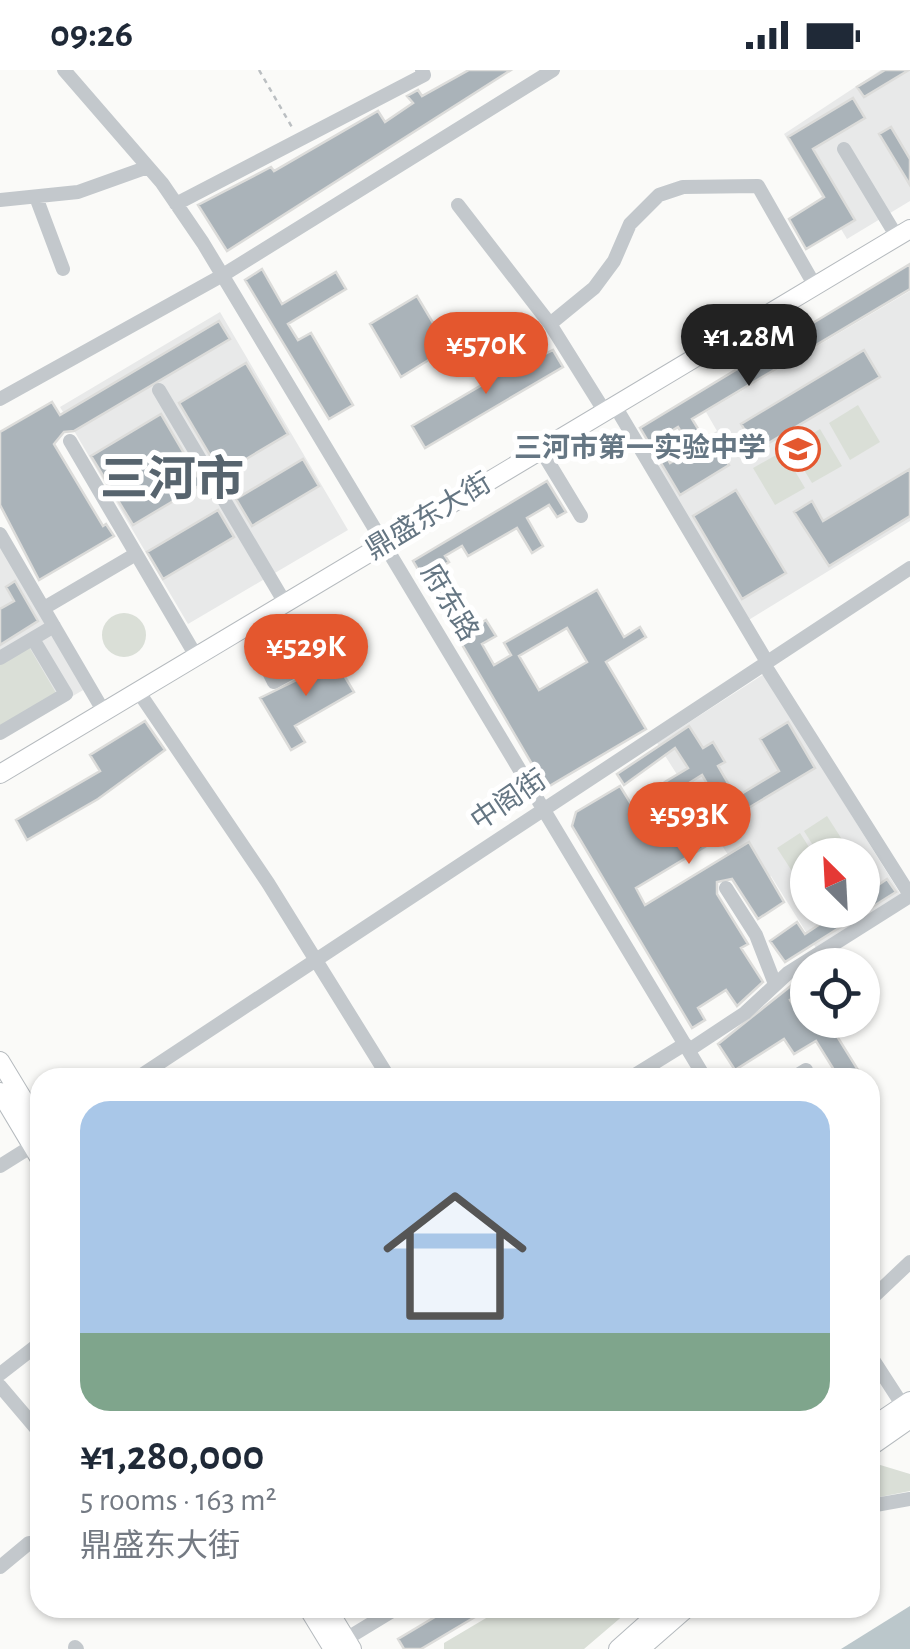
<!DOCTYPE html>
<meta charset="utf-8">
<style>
body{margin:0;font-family:"Alegreya Sans","Noto Sans SC",sans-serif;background:#f2f2f3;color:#1f2937;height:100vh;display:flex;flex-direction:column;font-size:38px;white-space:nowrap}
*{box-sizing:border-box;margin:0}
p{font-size:32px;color:#747a83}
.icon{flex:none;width:55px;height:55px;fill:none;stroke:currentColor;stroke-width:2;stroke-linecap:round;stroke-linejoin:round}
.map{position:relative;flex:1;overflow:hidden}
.sheet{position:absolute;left:30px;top:998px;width:850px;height:550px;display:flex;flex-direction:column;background:#fff;border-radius:30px;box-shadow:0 2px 8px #0004}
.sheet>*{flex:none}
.needle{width:65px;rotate:336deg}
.controls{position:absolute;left:790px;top:768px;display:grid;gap:20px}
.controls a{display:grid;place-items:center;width:90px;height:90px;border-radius:50%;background:#fff;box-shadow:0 2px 8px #0004;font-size:50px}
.price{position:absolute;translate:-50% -85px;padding:0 22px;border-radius:35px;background:#e4572e;color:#fff;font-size:32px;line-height:65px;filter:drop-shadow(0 2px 5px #0008)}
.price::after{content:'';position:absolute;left:50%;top:60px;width:30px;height:22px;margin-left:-15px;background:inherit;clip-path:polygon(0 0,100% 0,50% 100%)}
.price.on{background:#222;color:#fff}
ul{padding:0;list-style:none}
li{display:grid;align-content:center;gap:20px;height:530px;padding:0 50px}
li span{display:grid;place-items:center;height:310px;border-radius:30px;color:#555}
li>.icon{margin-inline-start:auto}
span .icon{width:180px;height:180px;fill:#fffc;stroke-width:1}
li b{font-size:42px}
.status{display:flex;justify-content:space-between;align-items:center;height:70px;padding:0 50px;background:#fff;direction:ltr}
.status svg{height:28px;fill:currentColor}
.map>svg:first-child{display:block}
</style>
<div class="status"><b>09:26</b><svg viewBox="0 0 49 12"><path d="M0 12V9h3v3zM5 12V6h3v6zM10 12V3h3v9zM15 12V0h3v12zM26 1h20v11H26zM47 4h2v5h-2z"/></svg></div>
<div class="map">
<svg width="910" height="1579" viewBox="0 0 910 1579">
<rect width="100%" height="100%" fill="#fafaf8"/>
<path fill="#e8e9e9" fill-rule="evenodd" d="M881,0H910V131L847,169L784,64Z
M910,221V451L747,551L656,397L717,361L706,342Z
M220,242L348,460L188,554L60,337Z
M0,474L85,619L0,668Z
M764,604L901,825L816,878L771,806L749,818L657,673ZM808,785H862V840H808Z"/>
<path fill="#dadfd7" d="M858,335L880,372L850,390L829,353Z
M820,359L842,396L812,413L790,377Z
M783,381L805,418L775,435L753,398Z
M102 565a22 22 0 1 1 44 0a22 22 0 1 1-44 0Z
M28,575L56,623L0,656V591Z
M827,746L852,785H819L804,761Z
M800,763L814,785H808L806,823L777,778Z
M877,1394L910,1404V1421L870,1429V1395Z
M503,1538H632L584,1579H444V1573Z"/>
<path fill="#bbc7cb" d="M910,1536V1579H841Z"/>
<path fill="#aab3b9" stroke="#dcdcda" stroke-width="2.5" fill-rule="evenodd" d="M469,0H511L227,181L198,135L271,97L274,101L378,41L385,52L413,33L407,26L418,20L422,26Z
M885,0H909L864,27L857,17Z
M853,28L865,48L813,79L855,150L806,179L789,149L824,127L788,67Z
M891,57L910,89V115L879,64Z
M910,194V219L692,349L706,372L713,368L729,395L680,425L640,358ZM678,357L692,380L670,393L657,370Z
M262,199L282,234L336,202L346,219L288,254L298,270L311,263L353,335L329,349L245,210Z
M417,226L454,288L438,298L432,288L401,307L370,254Z
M219,251L230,269L74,361L64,362L54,374L103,456L106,454L114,466L39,510L0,435V362L52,332L60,345Z
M553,280L563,297L425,378L412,356L538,282L541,286Z
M864,280L880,307L757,380L741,354Z
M246,293L288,364L221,404L179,333Z
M161,344L202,414L133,455L91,386Z
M303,389L319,416L252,456L236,429Z
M910,399V446L829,496L794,442L812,431L823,451Z
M547,411L566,442L557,447L549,435L527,448L543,476L532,483L517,458L468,486L462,476L445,486L449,492L437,499L473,558L486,550L496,566L482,574L494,595L511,585L504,573L597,520L624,567L640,557L646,567L606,592L646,659L546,718L413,491ZM567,558L587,592L539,620L519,586Z
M736,420L786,503L742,529L693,446Z
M218,440L234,467L163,509L147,482Z
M15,511L38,551L0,575V539L14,531L6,517Z
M332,585L354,622L295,656L305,672L291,680L260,628L315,601Z
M145,651L165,680L98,729L27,770L16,750L100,701L90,685Z
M788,652L815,698L710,761L716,770L636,818L645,835L749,772L784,832L758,849L732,809L717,812V824L748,874L741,878L763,912L737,936L726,920L698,938L705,950L692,958L572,756L576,742L620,716L631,734L643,726L658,751L680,737L665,712L688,698L675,678L624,715L617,704L689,656L703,678L713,672L725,692L718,696L736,727L779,701L760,669ZM702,705L720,736L702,747L683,717Z
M887,809L896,822L785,892L770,871L797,852L805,864L841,840H862V826Z
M802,907L808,919L790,930L800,947L808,942V950H827L863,1008H839L816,971L794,984L784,969L735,1000L718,974Z
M450,1538H490L421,1579H404L398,1569Z"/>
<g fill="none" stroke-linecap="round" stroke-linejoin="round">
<g stroke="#b5babe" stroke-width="20">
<path id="major" d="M0,704L910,159
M0,991L40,1057
M0,1022L40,1089
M870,1358L910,1331
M870,1377L910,1349
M308,1538L333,1579
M327,1538L352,1579
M618,1579L664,1538
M640,1579L687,1538"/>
</g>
<path stroke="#bbbfc2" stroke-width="2.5" stroke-dasharray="5 5" stroke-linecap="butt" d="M259,0L293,59"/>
<path stroke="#c3c8cc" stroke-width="14" d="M64,0L162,113L203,173L705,1008
M844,79L897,167
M36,127L63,199
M0,130L78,122L148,97
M176,134L424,5L422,0
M458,135L550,254
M159,320L285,533
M0,329L223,205L553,0
M615,336L767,592
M605,342L550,254L594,218L614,191L630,154L659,125L683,117L758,116L815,216
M70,371L196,586
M541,380L581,446
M0,464L104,642
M44,538L136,484
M263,546L283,580
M295,575L308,576L310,592L274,612L268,600L270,591Z
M0,588L54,556
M764,594L910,825
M138,621L268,813L389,1008
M0,663L66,624L33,569
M726,818L756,865L775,914
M689,980L745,943L788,903L910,826
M137,1008L910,498
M630,1008L685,974
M793,1008L806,1000
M0,1096L32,1076
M870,1230L910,1192
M870,1285L903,1336
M0,1304L40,1273
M0,1316L40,1363
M870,1436L910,1429
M0,1497L29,1473
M346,1569L397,1538
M75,1577L77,1579"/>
<use href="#major" stroke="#fff" stroke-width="18"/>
</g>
<defs>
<g id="school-ring" transform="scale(2.25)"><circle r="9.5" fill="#fff" stroke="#e4572e" stroke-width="1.5"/><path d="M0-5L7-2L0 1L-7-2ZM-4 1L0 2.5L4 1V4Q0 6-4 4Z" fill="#e4572e"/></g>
</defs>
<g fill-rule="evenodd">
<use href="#school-ring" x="798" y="379"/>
</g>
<g text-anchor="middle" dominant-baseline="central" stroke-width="10" stroke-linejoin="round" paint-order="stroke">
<g font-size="28" font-weight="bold" fill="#657683" stroke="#fff" text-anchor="end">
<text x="766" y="379">三河市第一实验中学</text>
</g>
<g font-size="28" fill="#657683" stroke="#fff">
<text transform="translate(429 447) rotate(-31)">鼎盛东大街</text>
<text transform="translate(449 533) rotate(59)">府东路</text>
<text transform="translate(509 731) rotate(-34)">中阁街</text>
</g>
<g font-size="48" font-weight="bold" fill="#57646e" stroke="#fff">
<text x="172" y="411">三河市</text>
</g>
</g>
</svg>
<div class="controls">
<a><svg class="needle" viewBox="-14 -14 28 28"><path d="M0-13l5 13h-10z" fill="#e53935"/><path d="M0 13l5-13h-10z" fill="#747a83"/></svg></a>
<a><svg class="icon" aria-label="locate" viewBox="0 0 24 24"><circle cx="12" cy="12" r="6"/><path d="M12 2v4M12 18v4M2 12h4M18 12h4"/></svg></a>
</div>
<b class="price on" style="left:749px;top:319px">¥1.28M</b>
<b class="price" style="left:486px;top:327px">¥570K</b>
<b class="price" style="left:306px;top:629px">¥529K</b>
<b class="price" style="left:689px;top:797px">¥593K</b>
<section class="sheet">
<ul>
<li><span style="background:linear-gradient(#a9c7e8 75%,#7fa58c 0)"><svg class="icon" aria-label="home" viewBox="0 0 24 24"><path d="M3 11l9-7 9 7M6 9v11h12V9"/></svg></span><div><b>¥1,280,000</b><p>5 rooms · 163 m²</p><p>鼎盛东大街</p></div></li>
</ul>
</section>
</div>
